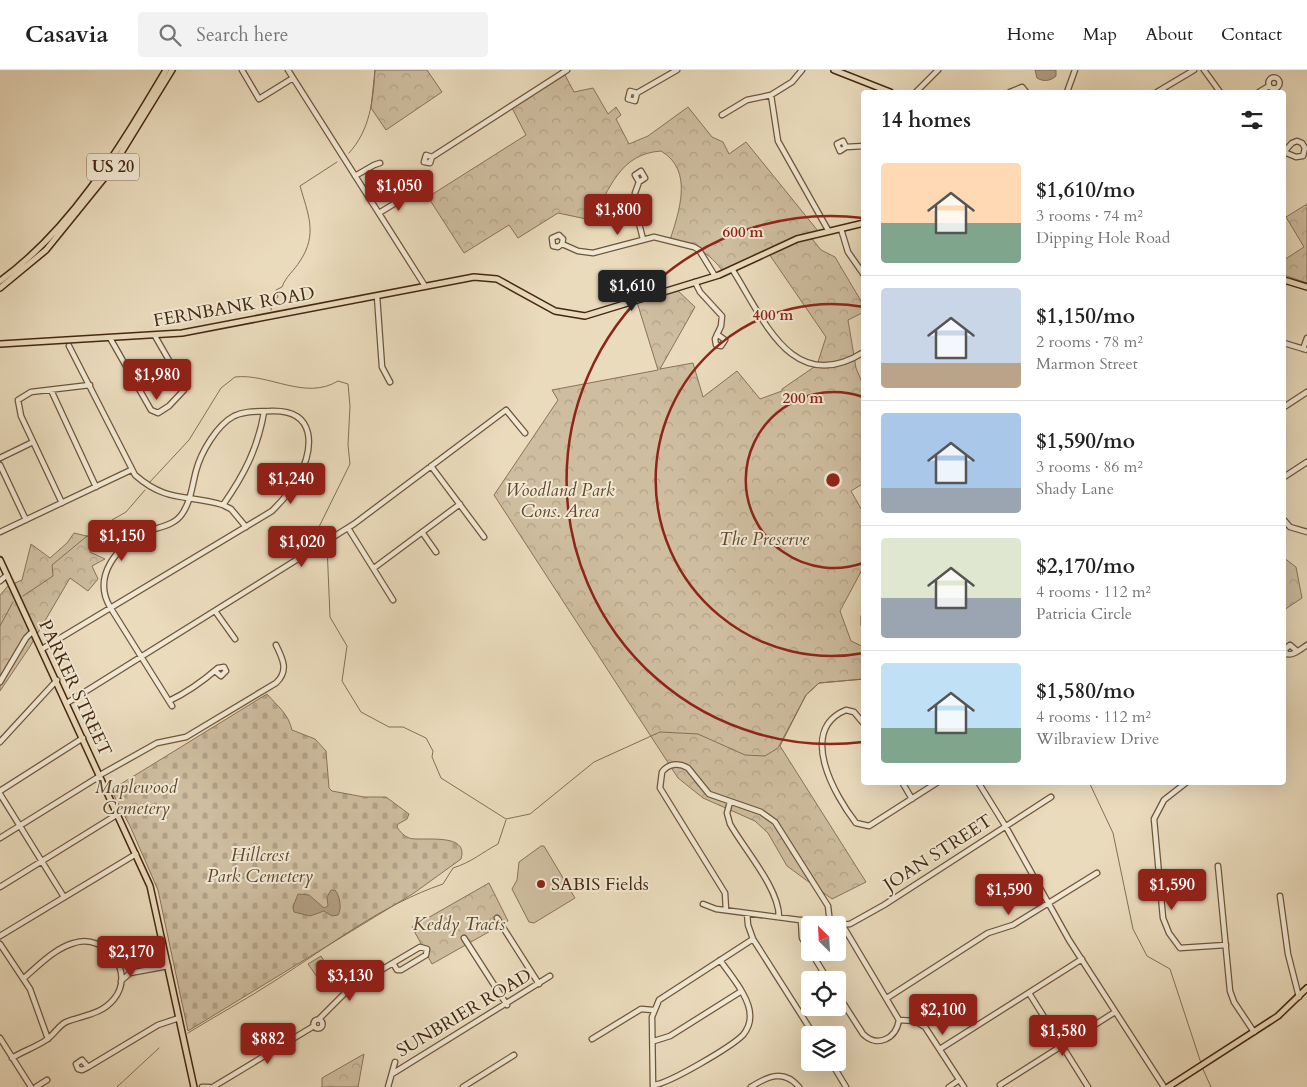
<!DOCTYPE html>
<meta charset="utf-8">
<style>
body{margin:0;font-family:Cardo,serif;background:#f2f2f2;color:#222;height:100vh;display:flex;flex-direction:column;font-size:19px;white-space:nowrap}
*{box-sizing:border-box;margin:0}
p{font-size:16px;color:#767676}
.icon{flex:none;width:28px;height:28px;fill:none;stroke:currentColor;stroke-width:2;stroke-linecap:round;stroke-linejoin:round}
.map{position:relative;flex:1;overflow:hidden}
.side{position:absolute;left:861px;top:20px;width:425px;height:695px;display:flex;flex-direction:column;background:#fff;border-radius:5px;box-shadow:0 5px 20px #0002}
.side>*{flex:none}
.needle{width:32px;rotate:336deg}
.tools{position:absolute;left:801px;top:846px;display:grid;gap:10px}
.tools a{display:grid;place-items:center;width:45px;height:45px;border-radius:5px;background:#fff;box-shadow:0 5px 20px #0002;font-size:25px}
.price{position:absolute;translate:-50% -42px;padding:0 11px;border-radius:5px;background:#8f2418;color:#fff;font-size:16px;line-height:32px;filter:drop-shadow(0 1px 2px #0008)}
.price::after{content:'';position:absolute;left:50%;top:30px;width:15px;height:11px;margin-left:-8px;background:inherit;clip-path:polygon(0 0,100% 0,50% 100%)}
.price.current{background:#222;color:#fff}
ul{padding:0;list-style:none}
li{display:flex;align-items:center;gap:15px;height:125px;padding:0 20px}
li+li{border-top:1px solid #e0e0e0}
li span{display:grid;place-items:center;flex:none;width:140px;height:100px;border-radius:5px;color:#555}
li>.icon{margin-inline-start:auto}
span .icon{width:60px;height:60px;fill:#fffc;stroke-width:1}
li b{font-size:21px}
h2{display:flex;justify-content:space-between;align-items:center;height:60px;padding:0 20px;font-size:21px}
header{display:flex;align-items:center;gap:30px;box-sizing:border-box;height:70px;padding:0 25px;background:#fff;border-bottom:1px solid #e0e0e0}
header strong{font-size:24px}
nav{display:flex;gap:28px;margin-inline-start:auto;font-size:18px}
.search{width:350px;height:45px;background:#f2f2f2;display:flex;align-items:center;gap:12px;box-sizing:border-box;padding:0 18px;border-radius:5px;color:#767676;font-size:19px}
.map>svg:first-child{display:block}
</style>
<header>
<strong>Casavia</strong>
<div class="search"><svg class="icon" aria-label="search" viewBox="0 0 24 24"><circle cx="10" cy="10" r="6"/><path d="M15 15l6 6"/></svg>Search here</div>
<nav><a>Home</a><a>Map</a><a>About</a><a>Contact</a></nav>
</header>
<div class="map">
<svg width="1307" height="1017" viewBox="0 0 1307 1017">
<defs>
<pattern id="forest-crowns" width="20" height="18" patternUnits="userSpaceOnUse" patternTransform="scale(1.25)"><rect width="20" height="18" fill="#cebd9f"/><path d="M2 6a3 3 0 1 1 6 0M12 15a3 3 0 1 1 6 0" fill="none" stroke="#b2a288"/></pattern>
<pattern id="cemetery-stones" width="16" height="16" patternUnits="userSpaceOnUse" patternTransform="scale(1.25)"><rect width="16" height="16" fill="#cebd9f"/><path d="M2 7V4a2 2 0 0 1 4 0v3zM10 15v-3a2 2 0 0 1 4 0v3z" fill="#b2a288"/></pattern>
</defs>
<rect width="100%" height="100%" fill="#eadbbc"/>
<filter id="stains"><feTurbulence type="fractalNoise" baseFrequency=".004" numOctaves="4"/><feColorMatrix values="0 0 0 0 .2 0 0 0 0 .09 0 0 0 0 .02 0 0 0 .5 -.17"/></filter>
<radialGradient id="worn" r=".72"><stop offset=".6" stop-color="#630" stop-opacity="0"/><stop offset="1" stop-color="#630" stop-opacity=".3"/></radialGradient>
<path fill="url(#forest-crowns)" stroke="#8a7258" d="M375,0H427L442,22L386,60L371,38Z
M565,5L574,22L593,18L608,44L616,37L621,45L616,49L629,74L648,66L688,37L712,67L723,72L729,84L746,72L818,161L809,165L821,180L835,187L864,236V242L848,250L856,298L864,317V413L851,421L864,444V496L840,541L851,571L864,577V609L819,613L806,625L780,676L866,812L832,829L787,796L768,763L755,751L703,728L678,708L494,425L558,330L552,320L658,300L636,229L675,218L695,237L660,299L693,293L703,327L737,301L760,329L782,321V319L817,295L826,267L769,184L724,203C708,180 696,178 670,170C679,142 694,100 661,81C619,84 611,118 591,150L558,143L518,168L509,155L464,183L428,127L526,65L512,38Z
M1307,134V213L1284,205V190L1304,177L1286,147Z
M74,463L99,469L90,482L105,489L92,496L98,509L88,521L70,508L29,578L0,621V525L8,516L22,510L31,474L50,488L67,473Z
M1284,488L1296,497L1302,528L1284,540Z
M489,813L508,851L432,894L412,857Z
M321,886L329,899L317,907L308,894Z
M364,984L358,1017H322V1008Z"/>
<path fill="url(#cemetery-stones)" stroke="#8a7258" d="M267,624C278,637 288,643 292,660L315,669L326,681L329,718L332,721L364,727H386L409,744L407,749L398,754L397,757C400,762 404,766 409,768C419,772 470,761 461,789L414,823L188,961L158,820L130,756L111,720Z"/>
<path fill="#cebd9f" stroke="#8a7258" d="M541,776H544L575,828L534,853L529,852L512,819L517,810L519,792Z"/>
<path fill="#b29e82" stroke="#866f55" d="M1035,0H1056V6C1051,11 1043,12 1037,8Z
M331,820H335C340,826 342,839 338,845L332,846L324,841L310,846L294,842L293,837L298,824L309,825L324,838L328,836L327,827Z"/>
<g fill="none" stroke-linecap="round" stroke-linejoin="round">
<path stroke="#866f55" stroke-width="1" d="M349,83C370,60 373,31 375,0
M271,240L273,231L278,227L276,220L282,217C286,206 294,201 300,191C318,164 308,144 300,116L337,92
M149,413L189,370L221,318L235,307C269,303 305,331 338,311L348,314L350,336L348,375L350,394L317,461L323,469
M327,475L330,547L347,576L342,611L361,642L389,657H403L426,668L433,681L432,687L441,708L506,749L530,744L594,692L660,662L698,664L745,685L765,686L778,678L806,625L819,613L864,609
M23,526L53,506L52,495L87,466L96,465L112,450L126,442L145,420
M0,556L13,532
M1089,712L1113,763L1133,859L1147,886L1170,899L1201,993
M188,963C217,945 247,929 276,910C331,875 381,835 443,814L453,798C472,792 481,783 498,774L506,750
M1202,997L1211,1017
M117,1017L159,978"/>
<g stroke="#6e553c" stroke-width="7">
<path id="minor" d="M242,0L259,29L293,8
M288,0L425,216
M1204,0L1220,22
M1268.5 13a5.5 5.5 0 1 1 11 0a5.5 5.5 0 1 1-11 0Z
M916,22L938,0
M1010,22L1022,17L1026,22
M1067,22L1075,0
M1157,22L1194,0
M1259,22L1269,16
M637,23L630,21L628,29L635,31L637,23L677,0
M771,25L778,71L828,160
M722,45L747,30L771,25L792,12L802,0
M1297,71L1302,73L1305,78L1303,86L1296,87L1284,82L1292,73Z
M846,77L843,71L837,74L840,81L846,77L864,76
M432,87L426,85L424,92L430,93L432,87L567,0
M355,106L374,95L380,93
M639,112L645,108L641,101L635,105L639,112L635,123V138L643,169
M379,143L397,132L400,126
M841,159L848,182L864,205
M562,174L558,177L553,176L552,168L559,165L563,169L562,174L578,181L593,183L654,167L694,177L699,180L715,206
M732,199C764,249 792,327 864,282
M695,212L700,222L722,246L721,256L715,269L716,275L721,276L725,270L717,264
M377,226L382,297L390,312
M110,268L151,340L158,343L169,336L184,320L182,313L155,266
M1284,273L1307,280
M69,276L135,405C167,433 186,424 223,435L231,439L246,457
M1303,279L1307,268
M51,320L96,417
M1284,337L1307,322
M0,388L33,372
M0,395L26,450
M431,396L484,467
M1284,407L1307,392
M62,433L21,346L18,330L31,322L90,315
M223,435C244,405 258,378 264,342
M1284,450L1290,457L1307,462
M348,458L393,530
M0,462L131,400
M422,462L436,482
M374,498L460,434
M0,511L7,505
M215,541L235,569
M864,547V554
M42,579L272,441C282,431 291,421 298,409C314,378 317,340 272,341C259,342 247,340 234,346C217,355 201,382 196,401C192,416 191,431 182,444C174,456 158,457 146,462C117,476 92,506 110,537L172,636
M1297,581L1290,575L1284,580L1287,584C1293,586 1301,579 1307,575
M0,612L26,568L33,561
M169,631C188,622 202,612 218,598L224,597L226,601L221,606L215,601
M67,633L354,454L506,340L525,363
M864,654L854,642L846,640C797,660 835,726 856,753L869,756L938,712
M0,672L57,610
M100,705L157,673L186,667L276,613C289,601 283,589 276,575
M902,712L912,729
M978,712L1006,757L1069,870L1164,1017
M1187,712L1164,730L1154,749L1163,848L1169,863L1180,878L1226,875
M0,721L83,668
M0,724L64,827
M730,732L727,743L730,754C744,779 779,818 779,847
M0,768L100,706
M1218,796L1230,921L1234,932L1254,962
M0,817L118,744
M1280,826L1288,884L1299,927
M703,834L716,839L837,855
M726,840L725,823L660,718L662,702C668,694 678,692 688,698L709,724L761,742L775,752L828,836L830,854
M747,843L748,855L753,869L814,965
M497,848L539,914
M801,850L802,868L810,881
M838,855L850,854L884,835L1051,727
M0,866L136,784
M464,868L507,935
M0,874L30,919L48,969
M811,882L828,910
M371,906L420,877L427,879L426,885L401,900H397L393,893
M121,911L130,903L168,896
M1029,923L1088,1017
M838,925L863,964C877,978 896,969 899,950L843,856
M887,928L988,863L1013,855L1097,803
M319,949L346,922L372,906
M313.5 954a4.5 4.5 0 1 1 9 0a4.5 4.5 0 1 1-9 0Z
M899,950L915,951L925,957L964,1017
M0,968L31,1017
M592,969L641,939L653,940
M654,971L670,966L740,922
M940,979L1082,889
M12,988C23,981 36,977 46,970C54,965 58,956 66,952C83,945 101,945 114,929C136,902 106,863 74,873C55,878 38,896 24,908
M831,992L846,1017
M88,997L82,990L76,994L78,999L82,1000L88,997L158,955L179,948
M392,1004L550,906
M654,1015C670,1013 731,977 743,965C747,960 750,953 750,947C751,928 730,905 720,890
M1000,1015L1115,942
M36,1017L47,1010
M202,1017H209
M213,1017L314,956
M388,1017L395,992
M463,1017L514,985
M653,1017L652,947L659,930L753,869
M751,1017C768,1006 784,999 799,1017
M949,1017L959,1010"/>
</g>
<g stroke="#452812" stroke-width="8">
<path id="major" d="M834,0L890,22
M1284,210L1307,217
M0,211C73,158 120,77 166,0
M0,218L46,180L110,101L172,0
M0,274L182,263L474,207L497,209L555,241L585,246L719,205L797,169L864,153
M0,490L150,816L194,1017
M1168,1017L1278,946L1307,918"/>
</g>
<use href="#minor" stroke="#f1e8d3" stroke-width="4.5"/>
<use href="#major" stroke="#eadbbc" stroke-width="5"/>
</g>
<g fill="none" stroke="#8f2418" stroke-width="2.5">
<path d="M863 493A88 88 0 1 1 863 327"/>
<path d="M864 583A176 176 0 1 1 864 237"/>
<path d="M863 672A264 264 0 1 1 863 148"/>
</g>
<circle fill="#8f2418" stroke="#f1e8d3" stroke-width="2" cx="541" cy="814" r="5"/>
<g text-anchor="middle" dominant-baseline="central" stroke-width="4" stroke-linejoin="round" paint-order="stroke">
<rect fill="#f1e8d3" stroke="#79624c" stroke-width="1" x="87" y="83.5" width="52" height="27" rx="4"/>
<g font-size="16" font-weight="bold" fill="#452812">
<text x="113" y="97">US 20</text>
</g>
<g font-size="18" fill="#452812" stroke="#f1e8d3">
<text transform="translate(234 237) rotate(-10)">FERNBANK ROAD</text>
<text transform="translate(75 618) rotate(65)">PARKER STREET</text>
<text transform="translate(938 783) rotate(-33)">JOAN STREET</text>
<text transform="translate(464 943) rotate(-31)">SUNBRIER ROAD</text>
</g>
<g font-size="18" font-style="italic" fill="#60462e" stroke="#f1e8d3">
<text x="560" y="420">Woodland Park<tspan x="560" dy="21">Cons. Area</tspan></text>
<text x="764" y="469">The Preserve</text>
<text x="136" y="717">Maplewood<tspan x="136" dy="21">Cemetery</tspan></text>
<text x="260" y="785">Hillcrest<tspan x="260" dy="21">Park Cemetery</tspan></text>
<text x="459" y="854">Keddy Tracts</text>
</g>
<g font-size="18" fill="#452812" stroke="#f1e8d3" text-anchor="start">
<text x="551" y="814">SABIS Fields</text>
</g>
</g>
<circle cx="833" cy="410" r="8" fill="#8f2418" stroke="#f1e8d3" stroke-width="2.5"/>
<g font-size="15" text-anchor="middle" font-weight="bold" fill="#8f2418" stroke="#f1e8d3" stroke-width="4" stroke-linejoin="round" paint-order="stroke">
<text x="743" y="167">600 m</text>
<text x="773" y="250">400 m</text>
<text x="803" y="333">200 m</text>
</g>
<rect width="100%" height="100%" filter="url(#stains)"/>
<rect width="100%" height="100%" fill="url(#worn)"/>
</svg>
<div class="tools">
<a><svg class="needle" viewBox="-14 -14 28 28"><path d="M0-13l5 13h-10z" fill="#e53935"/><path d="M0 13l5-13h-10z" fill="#767676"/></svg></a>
<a><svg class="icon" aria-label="locate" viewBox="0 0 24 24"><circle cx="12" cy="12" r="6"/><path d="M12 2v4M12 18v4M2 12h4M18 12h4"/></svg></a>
<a><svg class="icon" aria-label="layers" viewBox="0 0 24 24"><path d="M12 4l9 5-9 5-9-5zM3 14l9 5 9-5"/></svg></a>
</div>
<b class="price" style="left:399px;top:142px">$1,050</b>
<b class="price" style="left:618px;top:166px">$1,800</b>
<b class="price current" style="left:632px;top:242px">$1,610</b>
<b class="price" style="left:157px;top:331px">$1,980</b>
<b class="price" style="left:291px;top:435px">$1,240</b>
<b class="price" style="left:122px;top:492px">$1,150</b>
<b class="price" style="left:302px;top:498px">$1,020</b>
<b class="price" style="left:1172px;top:841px">$1,590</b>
<b class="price" style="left:1009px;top:846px">$1,590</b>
<b class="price" style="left:131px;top:908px">$2,170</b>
<b class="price" style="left:350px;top:932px">$3,130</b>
<b class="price" style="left:943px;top:966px">$2,100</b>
<b class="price" style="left:1063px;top:987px">$1,580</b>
<b class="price" style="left:268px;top:995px">$882</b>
<section class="side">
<h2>14 homes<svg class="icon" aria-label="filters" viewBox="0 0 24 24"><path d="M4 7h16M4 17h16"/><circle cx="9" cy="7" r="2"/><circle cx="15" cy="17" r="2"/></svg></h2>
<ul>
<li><span style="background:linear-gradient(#ffd9b3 60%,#7fa58c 0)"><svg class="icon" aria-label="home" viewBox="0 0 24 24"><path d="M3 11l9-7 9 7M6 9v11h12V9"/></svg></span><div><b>$1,610/mo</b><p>3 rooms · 74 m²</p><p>Dipping Hole Road</p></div></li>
<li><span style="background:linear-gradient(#c9d6e8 75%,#b9a48a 0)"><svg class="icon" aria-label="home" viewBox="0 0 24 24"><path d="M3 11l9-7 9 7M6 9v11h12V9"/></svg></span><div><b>$1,150/mo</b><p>2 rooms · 78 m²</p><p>Marmon Street</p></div></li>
<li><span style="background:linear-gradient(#a9c7e8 75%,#9aa5b1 0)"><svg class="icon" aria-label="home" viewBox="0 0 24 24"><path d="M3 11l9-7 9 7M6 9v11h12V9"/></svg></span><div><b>$1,590/mo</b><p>3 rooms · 86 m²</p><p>Shady Lane</p></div></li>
<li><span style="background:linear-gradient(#dfe7d0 60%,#9aa5b1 0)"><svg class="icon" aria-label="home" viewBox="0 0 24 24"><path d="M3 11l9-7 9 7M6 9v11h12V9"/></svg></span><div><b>$2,170/mo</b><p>4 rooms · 112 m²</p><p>Patricia Circle</p></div></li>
<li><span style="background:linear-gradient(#bfe0f5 65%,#7fa58c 0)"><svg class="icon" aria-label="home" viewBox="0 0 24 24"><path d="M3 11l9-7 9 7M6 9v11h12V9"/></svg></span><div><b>$1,580/mo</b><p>4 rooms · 112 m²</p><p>Wilbraview Drive</p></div></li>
</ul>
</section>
</div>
